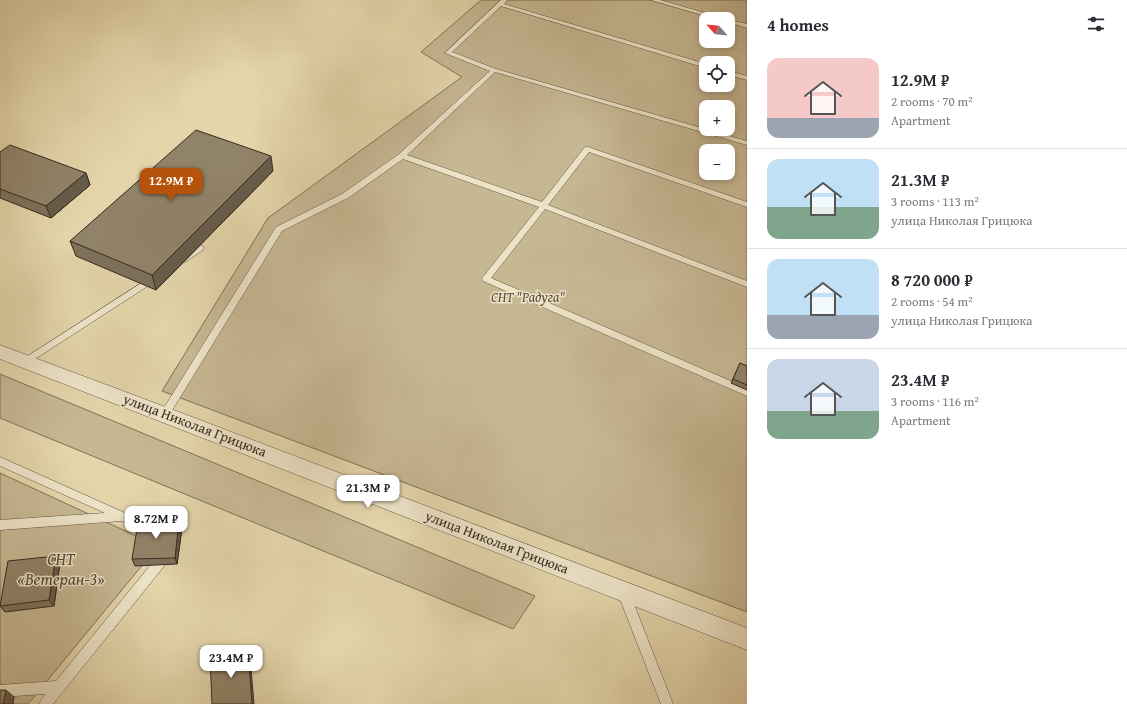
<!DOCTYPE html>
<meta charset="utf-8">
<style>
body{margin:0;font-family:"Gentium Book Plus",serif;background:#f2f2f3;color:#2b2b33;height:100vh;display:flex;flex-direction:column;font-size:15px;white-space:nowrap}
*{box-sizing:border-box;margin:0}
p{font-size:13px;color:#7c7c81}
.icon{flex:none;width:22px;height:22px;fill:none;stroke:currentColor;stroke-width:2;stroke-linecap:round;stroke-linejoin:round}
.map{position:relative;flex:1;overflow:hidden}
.details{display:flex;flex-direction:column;background:#fff;width:380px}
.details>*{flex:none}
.needle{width:26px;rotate:297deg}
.tools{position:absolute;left:699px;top:12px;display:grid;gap:8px}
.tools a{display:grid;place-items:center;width:36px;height:36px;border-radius:8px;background:#fff;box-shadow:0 2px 6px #0003;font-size:20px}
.price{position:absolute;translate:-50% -34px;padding:0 9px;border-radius:8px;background:#fff;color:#222;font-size:13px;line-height:26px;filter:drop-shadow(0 1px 2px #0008)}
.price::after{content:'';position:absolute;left:50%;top:24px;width:12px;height:9px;margin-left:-6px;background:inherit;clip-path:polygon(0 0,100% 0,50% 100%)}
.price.current{background:#b45309;color:#fff}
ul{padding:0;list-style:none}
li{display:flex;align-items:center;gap:12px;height:100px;padding:0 20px}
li+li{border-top:1px solid #e1e1e2}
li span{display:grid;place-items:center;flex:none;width:112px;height:80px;border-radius:12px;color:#555}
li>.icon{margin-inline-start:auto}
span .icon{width:48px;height:48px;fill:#fffc;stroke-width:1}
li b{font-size:17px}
h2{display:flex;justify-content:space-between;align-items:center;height:48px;padding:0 20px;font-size:17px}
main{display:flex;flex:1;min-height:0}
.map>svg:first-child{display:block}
</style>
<main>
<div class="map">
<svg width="747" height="704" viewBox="0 0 747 704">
<rect width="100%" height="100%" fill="#e4d5ab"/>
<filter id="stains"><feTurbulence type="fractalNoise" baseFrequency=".005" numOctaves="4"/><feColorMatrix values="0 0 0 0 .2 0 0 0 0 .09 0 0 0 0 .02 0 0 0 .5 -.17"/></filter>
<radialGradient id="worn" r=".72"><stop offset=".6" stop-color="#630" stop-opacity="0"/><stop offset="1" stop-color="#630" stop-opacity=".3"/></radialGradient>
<path fill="#c7b894" stroke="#7f725a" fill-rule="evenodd" d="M481,0H747V612L162,391L268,218L462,77L421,52ZM706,19H728V41H706ZM706,63H728V85H706ZM706,107H728V129H706ZM706,151H728V173H706Z
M0,374L535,596L513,629L0,418Z
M0,473L158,546L28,704H0Z"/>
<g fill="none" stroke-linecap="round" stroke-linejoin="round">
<g stroke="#625644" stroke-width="1">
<path id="lane" d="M501,0H507L504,4L706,64V68L501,6L452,52L496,69L747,141V145L495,72L407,155L542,202L585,147H588L747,202V207L589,152L548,205L747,281V287L545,209L491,278L747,388V396L483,281L482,279L483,277L539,207L403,159L348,198L282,231L168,417L165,418L162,417L160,414L162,411L276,227L342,194L399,154L490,71L445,53Z
M651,0H660L726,19L747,24V28L728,22V19H716Z
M728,71L747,76V80L728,75Z
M200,245L203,246L204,248L203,250L185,262H179L178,260L179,258Z
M154,275L158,278L157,280L29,363H23L21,361L23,359Z
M0,457L152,525L153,528L152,531L148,533L122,521L0,530V520L105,513L0,466Z
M165,551L169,552L170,556L169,560L53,704H39L45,694L0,697V685L56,681L161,552Z
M624,589L628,590L630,594L673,704H661L618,594L620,590Z"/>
</g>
<g stroke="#625644" stroke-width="1">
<path id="street" d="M0,345L171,409L747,628V650L0,359Z"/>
</g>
<use href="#lane" fill="#ede4c8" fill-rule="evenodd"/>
<use href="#street" fill="#ede4c8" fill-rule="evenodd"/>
</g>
<path fill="#7d715a" stroke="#372b21" d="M0,152L86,173L90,185L51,218L0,198Z
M273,171L156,290L76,256L70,241Z
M740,363L747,366V390L731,383Z
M179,521L182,528L177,564L135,566L132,559Z
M60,562L54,606L5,612L0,606V604Z"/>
<path fill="#665c4a" stroke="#372b21" d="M271,156L273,171L156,290L152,275Z
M86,173L90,185L51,218L46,206Z
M179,521L182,528L177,564L175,558Z
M56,556L60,562L54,606L49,600Z
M248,651L250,657L254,704H252Z
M6,690L14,697L13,704H3Z"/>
<path fill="#918369" stroke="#372b21" d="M196,130L271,156L152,275L70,241Z
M10,145L86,173L46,206L0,189V152Z
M740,363L747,366V385L733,379Z
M179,521L175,558L132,559L138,523Z
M56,556L49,600L0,606L8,561Z
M248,651L252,704H212L210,658Z
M0,690H6L3,704H0Z"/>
<g text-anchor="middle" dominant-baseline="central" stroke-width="3" stroke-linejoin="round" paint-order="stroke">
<g font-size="14" font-style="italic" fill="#544738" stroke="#ede4c8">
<text x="528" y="297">СНТ "Радуга"</text>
</g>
<g font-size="14" fill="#372b21" stroke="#ede4c8">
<text transform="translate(195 425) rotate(21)">улица Николая Грицюка</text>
<text transform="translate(497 542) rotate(21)">улица Николая Грицюка</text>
</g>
<g font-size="17" font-style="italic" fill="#544738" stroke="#ede4c8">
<text x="61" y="558">СНТ<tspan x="61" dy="20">«Ветеран-3»</tspan></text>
</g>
</g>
<rect width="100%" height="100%" filter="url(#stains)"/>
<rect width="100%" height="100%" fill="url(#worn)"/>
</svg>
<div class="tools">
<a><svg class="needle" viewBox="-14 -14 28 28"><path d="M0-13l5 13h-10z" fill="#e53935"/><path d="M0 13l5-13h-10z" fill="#7c7c81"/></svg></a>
<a><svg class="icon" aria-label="locate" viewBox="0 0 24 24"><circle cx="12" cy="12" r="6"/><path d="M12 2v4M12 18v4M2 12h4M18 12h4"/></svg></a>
<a>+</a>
<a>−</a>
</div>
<b class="price current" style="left:171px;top:202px">12.9M ₽</b>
<b class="price" style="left:368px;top:509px">21.3M ₽</b>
<b class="price" style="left:156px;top:540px">8.72M ₽</b>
<b class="price" style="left:231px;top:679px">23.4M ₽</b>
</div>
<section class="details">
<h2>4 homes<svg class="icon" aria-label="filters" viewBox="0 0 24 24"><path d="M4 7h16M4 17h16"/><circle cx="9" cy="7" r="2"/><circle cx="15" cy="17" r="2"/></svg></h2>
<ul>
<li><span style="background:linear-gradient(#f6c9c9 75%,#9aa5b1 0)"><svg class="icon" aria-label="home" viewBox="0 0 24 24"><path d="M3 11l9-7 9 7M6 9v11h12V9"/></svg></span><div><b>12.9M ₽</b><p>2 rooms · 70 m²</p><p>Apartment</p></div></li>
<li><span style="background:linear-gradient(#bfe0f5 60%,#7fa58c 0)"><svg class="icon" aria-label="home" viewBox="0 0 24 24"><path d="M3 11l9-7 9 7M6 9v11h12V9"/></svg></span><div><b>21.3M ₽</b><p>3 rooms · 113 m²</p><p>улица Николая Грицюка</p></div></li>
<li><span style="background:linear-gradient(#bfe0f5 70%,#9aa5b1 0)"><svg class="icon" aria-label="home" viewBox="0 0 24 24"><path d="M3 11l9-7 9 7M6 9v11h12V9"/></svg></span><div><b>8 720 000 ₽</b><p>2 rooms · 54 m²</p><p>улица Николая Грицюка</p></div></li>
<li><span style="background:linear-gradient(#c9d6e8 65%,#7fa58c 0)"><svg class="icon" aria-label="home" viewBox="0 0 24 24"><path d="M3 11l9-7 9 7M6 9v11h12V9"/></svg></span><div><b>23.4M ₽</b><p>3 rooms · 116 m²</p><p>Apartment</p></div></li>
</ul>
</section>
</main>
